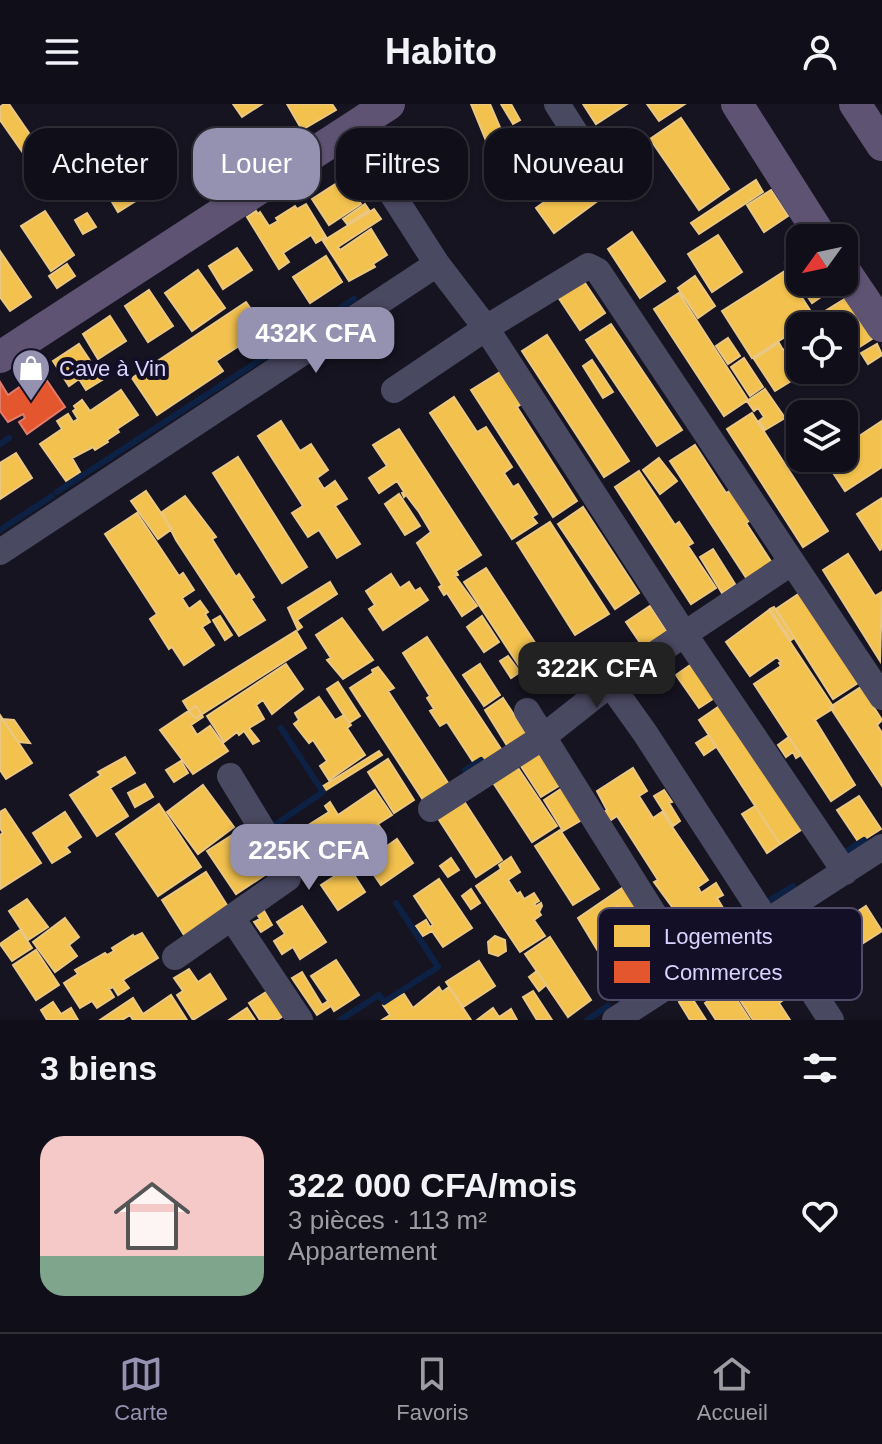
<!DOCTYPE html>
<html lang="fr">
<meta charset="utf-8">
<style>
body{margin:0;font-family:Arial,sans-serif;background:#191822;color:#f1f3f6;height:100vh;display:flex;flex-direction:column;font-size:30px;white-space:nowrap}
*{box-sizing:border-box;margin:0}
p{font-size:26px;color:#9c9ca2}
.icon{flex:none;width:44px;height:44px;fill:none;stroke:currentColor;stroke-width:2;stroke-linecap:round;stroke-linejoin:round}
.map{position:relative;height:916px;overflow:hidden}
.details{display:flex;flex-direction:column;background:#100f19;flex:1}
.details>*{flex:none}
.banner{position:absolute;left:24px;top:24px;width:834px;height:72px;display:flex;gap:16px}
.needle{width:52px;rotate:237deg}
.buttons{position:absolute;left:786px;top:120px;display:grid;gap:16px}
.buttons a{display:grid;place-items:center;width:72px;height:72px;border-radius:16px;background:#100f19;box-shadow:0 2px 6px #0004,0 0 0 2px #302f38;font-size:40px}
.price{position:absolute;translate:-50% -68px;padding:0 18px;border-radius:16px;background:#9591b1;color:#fff;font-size:26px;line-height:52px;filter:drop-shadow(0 2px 4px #0008)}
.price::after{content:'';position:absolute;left:50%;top:48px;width:24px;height:18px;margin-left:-12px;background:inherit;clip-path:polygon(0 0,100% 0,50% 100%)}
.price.on{background:#222;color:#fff}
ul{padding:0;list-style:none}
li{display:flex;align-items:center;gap:24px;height:200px;padding:0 40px}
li+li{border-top:2px solid #302f38}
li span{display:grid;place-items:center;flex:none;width:224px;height:160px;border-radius:24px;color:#555}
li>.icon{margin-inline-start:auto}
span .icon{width:96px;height:96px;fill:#fffc;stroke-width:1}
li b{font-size:34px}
h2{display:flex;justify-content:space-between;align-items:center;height:96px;padding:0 40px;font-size:34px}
.tag{padding:0 28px;border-radius:24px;background:#100f19;box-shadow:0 2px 6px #0004,0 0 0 2px #302f38;font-size:28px;line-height:72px}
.tag.on{background:#9591b1;color:#fff}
header{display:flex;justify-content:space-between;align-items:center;height:104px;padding:0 40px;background:#100f19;font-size:36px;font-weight:700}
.tab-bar{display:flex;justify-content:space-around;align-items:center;height:112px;border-top:2px solid #302f38;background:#100f19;font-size:22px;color:#9c9ca2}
.tab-bar a{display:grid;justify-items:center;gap:4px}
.tab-bar .on{color:#9591b1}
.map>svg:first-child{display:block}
</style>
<header><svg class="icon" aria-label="menu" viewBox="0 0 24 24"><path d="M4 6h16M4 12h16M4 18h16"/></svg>Habito<svg class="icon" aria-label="person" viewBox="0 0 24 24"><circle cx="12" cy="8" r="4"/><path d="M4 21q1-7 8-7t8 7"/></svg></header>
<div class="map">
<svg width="882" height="916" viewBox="0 0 882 916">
<rect width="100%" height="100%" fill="#161421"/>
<path fill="#f2c14e" stroke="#eac783" stroke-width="2" d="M4,0H9L60,74L47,83L0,16V3Z
M233,0H262L242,13Z
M287,0H332L336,6L302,26Z
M471,0H490L508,42L491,49Z
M501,0H511L520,16L513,20Z
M583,0H627L596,20Z
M647,0H685L659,17Z
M681,14L729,85L699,106L650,35Z
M73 53a30 30 0 1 1 60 0a30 30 0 1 1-60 0Z
M590,65L607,90L554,129L536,104Z
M345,74L361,100L329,121L312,95Z
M756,76L763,88L699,130L691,119Z
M129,78L139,95L118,108L108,91L118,88Z
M771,86L788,112L764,128L747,101Z
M306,100L326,133L316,139L311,131L283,149L289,158L279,165L247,113L256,107L258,110L260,108L269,122L278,117L276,114L295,102L297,105Z
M365,100L369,106L347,120L343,115Z
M374,105L381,115L338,143L340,146L371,125L387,151L373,160L375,163L349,177L323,137Z
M45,107L74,151L51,167L21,122Z
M87,109L96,123L83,130L75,116Z
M632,128L665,177L640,194L608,145Z
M718,131L742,168L712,188L688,150Z
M237,144L252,166L223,185L209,162Z
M0,147L31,193L10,207L0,193Z
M800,149V178H834L837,182L812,199L785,159Z
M326,152L342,178L310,199L293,173Z
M67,160L75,172L57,184L49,172Z
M198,166L225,204L192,227L165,189Z
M785,167L815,214L752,254L722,207Z
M695,172L715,202L698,214L678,184Z
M583,176L605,209L580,226L558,193Z
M149,186L173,222L148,238L125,202Z
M679,189L748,296L724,312L654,205Z
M846,194L872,235L844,253V222H823L817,212Z
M246,198L265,225L216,257L223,267L157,311L132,274Z
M110,212L126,237L98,255L83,230Z
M611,220L682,326L657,342L586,236Z
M547,231L629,357L604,373L522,247Z
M728,234L740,252L728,260L716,242Z
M800,235V266H809L775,287L754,255L779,239L783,246Z
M79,240L95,264L99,261L107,273L86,286L79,275L69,282L53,257Z
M877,240L882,251L868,260L861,249Z
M744,254L763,283L750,292L731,263Z
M592,256L613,288L603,294L583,262Z
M508,263L529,295L517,303L577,397L553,413L471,286Z
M765,285L785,314L765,326L759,317L764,313L758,304L754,307L747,297Z
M121,286L138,311L117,325L119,328L107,336L108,338L95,346L93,343L72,354L80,368L66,377L40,340L62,325L57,317L68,310L73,318L78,315L73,307L76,305L74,302L82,296L90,307Z
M454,293L477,328L486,323L512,363L504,369L513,383L518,380L537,410L532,413L537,419L512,435L430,309Z
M752,309L828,427L803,443L727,325Z
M281,317L300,347L311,340L328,366L317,374L324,385L335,377L347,395L335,402L360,440L337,454L319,426L308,433L292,409L303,402L258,332Z
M882,317V363L845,387L824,355L844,354V342Z
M399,325L481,451L456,467L458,471L455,472L477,502L462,512L447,489L444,491L439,483L442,481L417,439L431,428L419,408L406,391L404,393L402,389L404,388L397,377L379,389L369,374L387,362L373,341Z
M695,341L726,389L733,385L752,415L746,419L772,459L747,475L670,357Z
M16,349L32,374L0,395V359Z
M238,353L307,463L282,479L213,369Z
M659,354L677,377L660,390L643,366Z
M639,367L675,421L679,418L693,439L688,442L716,484L691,500L615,383Z
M146,387L172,425L158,435L131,397Z
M399,390L420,422L405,431L385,400Z
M185,392L216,433L212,435L236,473L239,470L254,493L251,495L265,516L239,532L176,436L162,408Z
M882,394V444L880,446L857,410Z
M583,403L639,489L615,505L558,420Z
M137,409L179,472L183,469L194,486L182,494L189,505L200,497L208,508L205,510L210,518L202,523L214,541L184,561L172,543L169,545L150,515L157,510L105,430Z
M550,418L609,510L575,531L517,439Z
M713,445L735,480L722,489L700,453Z
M848,450L875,492L882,488L880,557L823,466Z
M486,464L543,551L521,565L464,478Z
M391,470L400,484L409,478L415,487L420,484L428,496L383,526L369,505L375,501L366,487Z
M330,478L337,490L297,516L302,523L298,526L288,504Z
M800,489L858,579L833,595L776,505Z
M650,502L673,537L649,552L626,518Z
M774,503L794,534L791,536L770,505Z
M769,506L834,604L815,616L855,681L831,697L754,580L781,562L779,559L781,558L777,553L750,572L726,538Z
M220,512L232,531L225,536L213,516Z
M482,512L499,538L484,548L467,523Z
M342,514L373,556L343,575L327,556L331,554L316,531Z
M296,527L306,544L196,614L191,610L183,597Z
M427,533L505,651L479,667L447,618L440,622L430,607L434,605L427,594L430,592L403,549Z
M508,552L520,568L511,574L500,557Z
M699,555L722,589L699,604L676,571Z
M286,560L303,585L272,610L263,596L256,601L264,615L249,624L259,637L253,640L244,627L239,631L237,628L224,638L207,612Z
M480,560L500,591L484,602L463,571Z
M378,563L394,584L388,587L452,685L427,702L350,584L373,569L372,566Z
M338,578L360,612L349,619L327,585Z
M861,583L882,616L877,621L882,629V682L830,603Z
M319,593L335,616L344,611L351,621L347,624L365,651L329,676L320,662L327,657L313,636L309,639L294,620L299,616L295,609Z
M503,594L527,631L508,643L485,606Z
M724,599L804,724L780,740L699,616Z
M196,602L203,613L191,621L197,631L210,622L228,647L193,670L160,626Z
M0,611L32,659L6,675L0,666Z
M2,615L14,616L30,639L18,638Z
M709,631L716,643L704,651L696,639Z
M789,633L801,651L796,654L793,648L786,653L778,641Z
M543,639L567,677L541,693L517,656Z
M379,647L382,651L323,688L320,684Z
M125,653L135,669L110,684L128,712L97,732L70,691L101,671L98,668Z
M388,655L414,696L394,709L368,668Z
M181,657L188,669L174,678L166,666Z
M514,658L557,722L532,738L490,674Z
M633,664L647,687L639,692L653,714L662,708L708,776L698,783L701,789L716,779L723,791L717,794L726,809L721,812L727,822L717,828L721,835L705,845L695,831L686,837L672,815L678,811L654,778L658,776L617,712L605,720L599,711L607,706L597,687Z
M145,680L153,693L135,703L128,689Z
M203,681L234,723L198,750L167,708Z
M567,681L587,713L563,727L544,696Z
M375,686L392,711L378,720L383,727L368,737L363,729L357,733L362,741L344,752L339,745L334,748L339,755L311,773L305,764L313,759L308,751L302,754L286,730L293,726L299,736L306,731L302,725L329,708L325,702L330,698L338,711Z
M664,686L672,698L669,699L680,717L673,722L654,692Z
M460,691L502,756L476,773L434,708Z
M859,692L881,725L859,739L837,706Z
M159,700L201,763L158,792L116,730Z
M755,702L780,740L767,749L742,710Z
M5,705L41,759L0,785V731L3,729L0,724V708Z
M65,708L81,733L66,743L70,748L52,759L33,729Z
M240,726L268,769L236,790L207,747Z
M560,726L599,785L573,801L535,742Z
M397,735L413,759L381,781L365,758Z
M511,753L520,768L508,776L517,790L520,788L524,795L534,789L539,797L534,800L536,802L541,799L542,802L539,808L541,811L534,816L545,832L520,848L476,782L501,765L499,761Z
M451,754L459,766L448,773L440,762Z
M349,763L365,788L338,806L321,781Z
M206,768L230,806L186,834L162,796Z
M439,775L472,824L443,843L432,827L423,832L416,822L426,816L430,823L433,821L414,792Z
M628,780L648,812L631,822L618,802L616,803L631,828L647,819L654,829L636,841L652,866L626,882L604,846L599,849L578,814Z
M471,785L480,799L471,805L462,792Z
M27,795L48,823L28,836L9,807Z
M302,802L326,838L300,855L293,843L282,850L274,837L285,830L277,818Z
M866,802L882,827L849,848L834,823Z
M263,805L272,821L261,828L254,818L260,815L257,810Z
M65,814L79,833L69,841L77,852L55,868L33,838Z
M20,826L32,844L12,857L0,840Z
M142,829L158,854L123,876L129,884L118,891L113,883L109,885L114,893L97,904L92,897L80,904L64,879L78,870L75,866L105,849L107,851L114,847L112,844L133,831L134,833Z
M495,832L505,836L506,847L498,852L489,849L488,838Z
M550,833L591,896L568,913L525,850Z
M36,846L59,881L36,896L13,861Z
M336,856L359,891L334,907L331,902L317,911L292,874L302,868L322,901L328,897L311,872Z
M479,857L495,882L463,903L446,878Z
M754,863L775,894L785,887L789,892L779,899L790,916H753L729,879Z
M189,865L198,878L210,870L226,895L193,916L177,891L183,887L174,874Z
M537,867L546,881L539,887L529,873Z
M439,883L442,888L449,883L471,916H382L390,911L383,901L392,895L404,890L413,904Z
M729,883L730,885L750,916H716L705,899Z
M533,887L552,916H537L523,893Z
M266,888L283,912L277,916H260L249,899Z
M171,891L187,916H133L130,911L122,916H100L133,894L143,910Z
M690,891L706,916H690L679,898Z
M53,898L61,910L71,904L78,916H47L41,906Z
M247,904L255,916H229Z
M493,904L499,913L511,905L517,916H477Z"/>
<path fill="#e4572e" stroke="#e17c6d" stroke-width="2" d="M41,268L65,303L27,330L19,318L25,314L23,310L8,318L0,307V278L8,291Z"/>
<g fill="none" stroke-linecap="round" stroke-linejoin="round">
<path stroke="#0d2144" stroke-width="6" d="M0,340L9,334
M57,388L354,195
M0,426L52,392
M465,666L481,656
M273,722L323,688L281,624
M840,751L864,736
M765,799L793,782
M689,849L744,814
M619,895L674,860
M340,916L379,891L384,898L438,863L396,799
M587,916L608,902"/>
<path stroke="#4a4962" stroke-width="26" d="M557,0L587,47
M437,160L486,224L588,162L598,167L882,593
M394,286L486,224L685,531L845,768
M0,448L437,160L351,26
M791,459L610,580L645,629L831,916
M527,607L690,868
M431,705L543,633L610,580
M232,814L300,916
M175,853L288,774L289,769L230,672
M615,916L882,743"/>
<path stroke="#5e5373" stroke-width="32" d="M737,0L822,134
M855,0L882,41
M844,166L882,222
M0,253L389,0"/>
</g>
<defs>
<g id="shop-pin" transform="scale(2)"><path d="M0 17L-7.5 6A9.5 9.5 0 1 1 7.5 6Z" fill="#9591b1" stroke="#130f26"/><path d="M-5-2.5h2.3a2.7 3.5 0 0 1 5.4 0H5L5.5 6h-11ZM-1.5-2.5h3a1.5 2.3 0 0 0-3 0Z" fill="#fff"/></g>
</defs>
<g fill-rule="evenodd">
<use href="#shop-pin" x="31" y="264"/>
</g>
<g text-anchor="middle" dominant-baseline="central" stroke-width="8" stroke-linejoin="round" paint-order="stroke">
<g font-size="22" fill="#d9d4ff" stroke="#130f26" text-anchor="start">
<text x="59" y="264">Cave à Vin</text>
</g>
</g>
<rect x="598" y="804" width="264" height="92" rx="12" fill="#130f26" stroke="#4e4a67" stroke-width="2"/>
<rect x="614" y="821" width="36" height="22" fill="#f2c14e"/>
<rect x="614" y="857" width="36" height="22" fill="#e4572e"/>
<g font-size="22" fill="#d9d4ff">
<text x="664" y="840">Logements</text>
<text x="664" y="876">Commerces</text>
</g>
</svg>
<div class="buttons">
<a><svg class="needle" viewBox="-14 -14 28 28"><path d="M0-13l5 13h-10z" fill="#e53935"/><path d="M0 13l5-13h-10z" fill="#9c9ca2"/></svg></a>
<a><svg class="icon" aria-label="locate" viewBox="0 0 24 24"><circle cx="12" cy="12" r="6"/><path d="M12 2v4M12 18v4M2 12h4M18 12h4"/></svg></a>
<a><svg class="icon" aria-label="layers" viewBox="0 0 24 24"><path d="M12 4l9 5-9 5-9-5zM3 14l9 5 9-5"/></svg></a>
</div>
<b class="price" style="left:316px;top:271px">432K CFA</b>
<b class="price on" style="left:597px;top:606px">322K CFA</b>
<b class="price" style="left:309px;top:788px">225K CFA</b>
<div class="banner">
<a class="tag">Acheter</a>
<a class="tag on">Louer</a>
<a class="tag">Filtres</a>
<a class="tag">Nouveau</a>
</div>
</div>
<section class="details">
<h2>3 biens<svg class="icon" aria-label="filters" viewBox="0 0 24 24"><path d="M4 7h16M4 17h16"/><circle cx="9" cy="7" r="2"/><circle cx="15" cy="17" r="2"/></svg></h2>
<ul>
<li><span style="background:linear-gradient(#f6c9c9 75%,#7fa58c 0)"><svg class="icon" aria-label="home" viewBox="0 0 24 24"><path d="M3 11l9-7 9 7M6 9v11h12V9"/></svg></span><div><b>322 000 CFA/mois</b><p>3 pièces · 113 m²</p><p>Appartement</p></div><svg class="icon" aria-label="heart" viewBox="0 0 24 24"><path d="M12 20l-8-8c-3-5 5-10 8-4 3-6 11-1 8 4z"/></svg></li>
</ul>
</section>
<nav class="tab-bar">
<a class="on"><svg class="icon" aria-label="map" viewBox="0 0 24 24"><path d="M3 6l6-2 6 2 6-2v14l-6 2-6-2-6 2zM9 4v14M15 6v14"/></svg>Carte</a>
<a><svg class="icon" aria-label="saved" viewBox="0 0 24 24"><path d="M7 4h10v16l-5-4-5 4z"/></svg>Favoris</a>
<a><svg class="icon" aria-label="home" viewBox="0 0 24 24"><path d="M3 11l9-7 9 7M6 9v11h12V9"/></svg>Accueil</a>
</nav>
